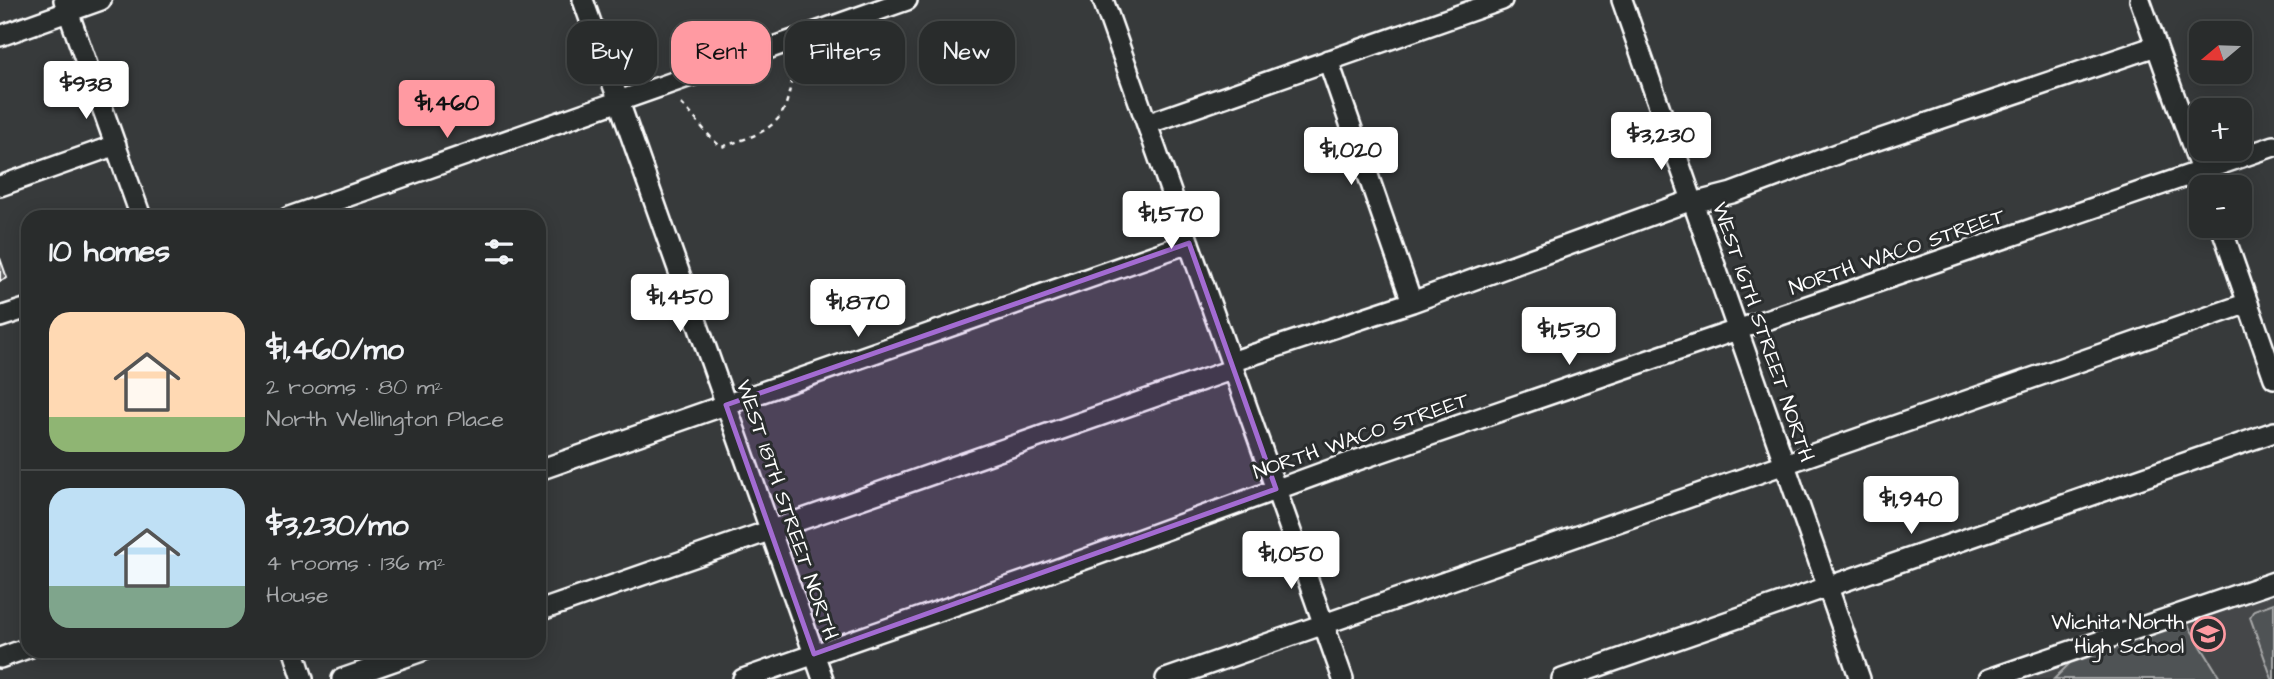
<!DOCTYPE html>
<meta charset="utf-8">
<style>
body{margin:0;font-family:"Architects Daughter",sans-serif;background:#313434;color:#f1f3f6;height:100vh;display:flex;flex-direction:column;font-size:26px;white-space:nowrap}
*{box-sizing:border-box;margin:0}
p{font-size:23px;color:#a5a7a9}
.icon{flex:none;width:38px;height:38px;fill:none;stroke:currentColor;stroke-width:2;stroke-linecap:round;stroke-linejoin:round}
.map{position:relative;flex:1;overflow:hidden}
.panel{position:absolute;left:21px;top:210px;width:525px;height:448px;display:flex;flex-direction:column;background:#292c2c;border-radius:21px;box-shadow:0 4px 18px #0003,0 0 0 2px #454848}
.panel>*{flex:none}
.guide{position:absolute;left:567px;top:21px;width:665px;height:63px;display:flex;gap:14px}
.needle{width:46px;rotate:251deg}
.buttons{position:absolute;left:2189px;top:21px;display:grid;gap:14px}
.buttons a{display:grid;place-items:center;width:63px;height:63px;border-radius:14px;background:#292c2c;box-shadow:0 4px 18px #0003,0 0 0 2px #454848;font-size:35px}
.price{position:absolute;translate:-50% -60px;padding:0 16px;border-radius:7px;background:#fff;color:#222;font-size:23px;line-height:46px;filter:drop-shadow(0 2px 4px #0008)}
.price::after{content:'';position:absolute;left:50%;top:42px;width:21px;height:16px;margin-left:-10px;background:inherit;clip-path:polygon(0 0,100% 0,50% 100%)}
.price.current{background:#ff9aa2;color:#111}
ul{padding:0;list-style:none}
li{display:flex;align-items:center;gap:21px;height:175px;padding:0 28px}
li+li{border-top:2px solid #454848}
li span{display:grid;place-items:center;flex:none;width:196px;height:140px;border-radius:21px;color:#555}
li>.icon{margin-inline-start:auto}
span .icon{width:84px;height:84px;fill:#fffc;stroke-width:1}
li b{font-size:30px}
h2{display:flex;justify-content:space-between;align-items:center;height:84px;padding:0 28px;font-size:30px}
.chip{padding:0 24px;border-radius:21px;background:#292c2c;box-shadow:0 4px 18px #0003,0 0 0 2px #454848;font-size:24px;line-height:63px}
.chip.current{background:#ff9aa2;color:#111}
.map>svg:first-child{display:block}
</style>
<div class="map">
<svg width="2274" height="679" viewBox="0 0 2274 679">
<rect width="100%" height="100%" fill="#373a3b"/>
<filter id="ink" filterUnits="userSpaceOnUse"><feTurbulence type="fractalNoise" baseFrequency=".0143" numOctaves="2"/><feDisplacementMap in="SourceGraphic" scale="14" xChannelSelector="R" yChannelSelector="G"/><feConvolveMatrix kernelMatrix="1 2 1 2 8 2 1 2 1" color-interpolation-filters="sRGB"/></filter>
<g filter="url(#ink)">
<path fill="#444748" d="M2274,589V679H2011Z"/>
<path fill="#505354" stroke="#a8a9aa" stroke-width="2" d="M2274,603V679H2272L2250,617L2254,610Z
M2185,620L2221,679H2054L2076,657Z"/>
<path fill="#636465" stroke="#fff" stroke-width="2" d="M0,258L7,278L0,281Z"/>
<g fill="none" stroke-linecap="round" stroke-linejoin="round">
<g stroke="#fff" stroke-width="24">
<path id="minor" d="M64,0L141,217
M583,0L823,679
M1103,0L1343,679
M1622,0L1860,679
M2140,0L2207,187
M0,36L101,0
M1328,60L1412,302
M1147,124L1502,0
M0,186L116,145
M1693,203L1732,193L1839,153L2156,46
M289,217L907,0
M2221,226L2274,378
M0,317L28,308
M1231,362L1412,302L1692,200
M539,470L1189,243
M539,611L1234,369
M294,651L303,679
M0,658L28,648
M342,679L422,651
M743,679L1025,581L1349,463L2274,146
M1166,679L2248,303
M1562,679L2274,432
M1989,679L2274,582"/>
</g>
<path stroke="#fff" stroke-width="2.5" stroke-dasharray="5 5" stroke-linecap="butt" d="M681,104C696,117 708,138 722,147C746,138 774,133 785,107C790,94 791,78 796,64"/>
<use href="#minor" stroke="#2a2d2e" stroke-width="19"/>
</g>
</g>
<path fill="#a36bd2" fill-opacity="0.2" stroke="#a36bd2" stroke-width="5" stroke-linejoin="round" d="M1189,243L1276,489L814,654L726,405Z"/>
<defs>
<g id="school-ring" transform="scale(1.75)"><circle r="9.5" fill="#2a2d2e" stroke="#ff9aa2" stroke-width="1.5"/><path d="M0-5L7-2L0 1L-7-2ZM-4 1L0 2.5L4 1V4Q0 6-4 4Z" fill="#ff9aa2"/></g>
</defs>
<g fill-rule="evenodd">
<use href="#school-ring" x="2208" y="634"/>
</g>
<g text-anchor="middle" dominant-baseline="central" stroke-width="6" stroke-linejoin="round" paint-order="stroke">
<g font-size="21" fill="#fff" stroke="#2a2d2e">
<text transform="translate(1897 252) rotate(-19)">NORTH WACO STREET</text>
<text transform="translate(1763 332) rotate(71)">WEST 16TH STREET NORTH</text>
<text transform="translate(1361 436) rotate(-19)">NORTH WACO STREET</text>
<text transform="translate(787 510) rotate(71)">WEST 18TH STREET NORTH</text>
</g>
<g font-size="21" fill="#fff" stroke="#2a2d2e" text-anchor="end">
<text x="2184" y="622">Wichita North<tspan x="2184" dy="24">High School</tspan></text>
</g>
</g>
</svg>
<div class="buttons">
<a><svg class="needle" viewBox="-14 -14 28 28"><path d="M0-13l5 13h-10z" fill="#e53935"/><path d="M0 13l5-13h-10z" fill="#a5a7a9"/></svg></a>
<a>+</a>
<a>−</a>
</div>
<b class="price" style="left:86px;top:121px">$938</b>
<b class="price current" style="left:447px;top:140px">$1,460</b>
<b class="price" style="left:1661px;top:172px">$3,230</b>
<b class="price" style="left:1351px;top:187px">$1,020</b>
<b class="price" style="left:1171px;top:251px">$1,570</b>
<b class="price" style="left:680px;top:334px">$1,450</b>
<b class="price" style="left:858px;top:339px">$1,870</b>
<b class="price" style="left:1569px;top:367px">$1,530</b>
<b class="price" style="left:1911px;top:536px">$1,940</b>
<b class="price" style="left:1291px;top:591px">$1,050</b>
<div class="guide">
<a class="chip">Buy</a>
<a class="chip current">Rent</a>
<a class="chip">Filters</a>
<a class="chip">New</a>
</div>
<section class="panel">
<h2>10 homes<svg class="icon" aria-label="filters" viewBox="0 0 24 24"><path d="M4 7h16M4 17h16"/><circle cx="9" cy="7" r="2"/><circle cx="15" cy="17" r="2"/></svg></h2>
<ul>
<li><span style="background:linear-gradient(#ffd9b3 75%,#8fb573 0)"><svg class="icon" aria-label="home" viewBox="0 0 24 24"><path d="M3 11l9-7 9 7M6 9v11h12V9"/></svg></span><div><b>$1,460/mo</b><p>2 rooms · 80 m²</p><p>North Wellington Place</p></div></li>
<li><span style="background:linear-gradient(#bfe0f5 70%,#7fa58c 0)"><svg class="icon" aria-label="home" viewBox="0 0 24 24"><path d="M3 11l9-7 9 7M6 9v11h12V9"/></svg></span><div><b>$3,230/mo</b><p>4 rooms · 136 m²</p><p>House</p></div></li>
</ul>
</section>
</div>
